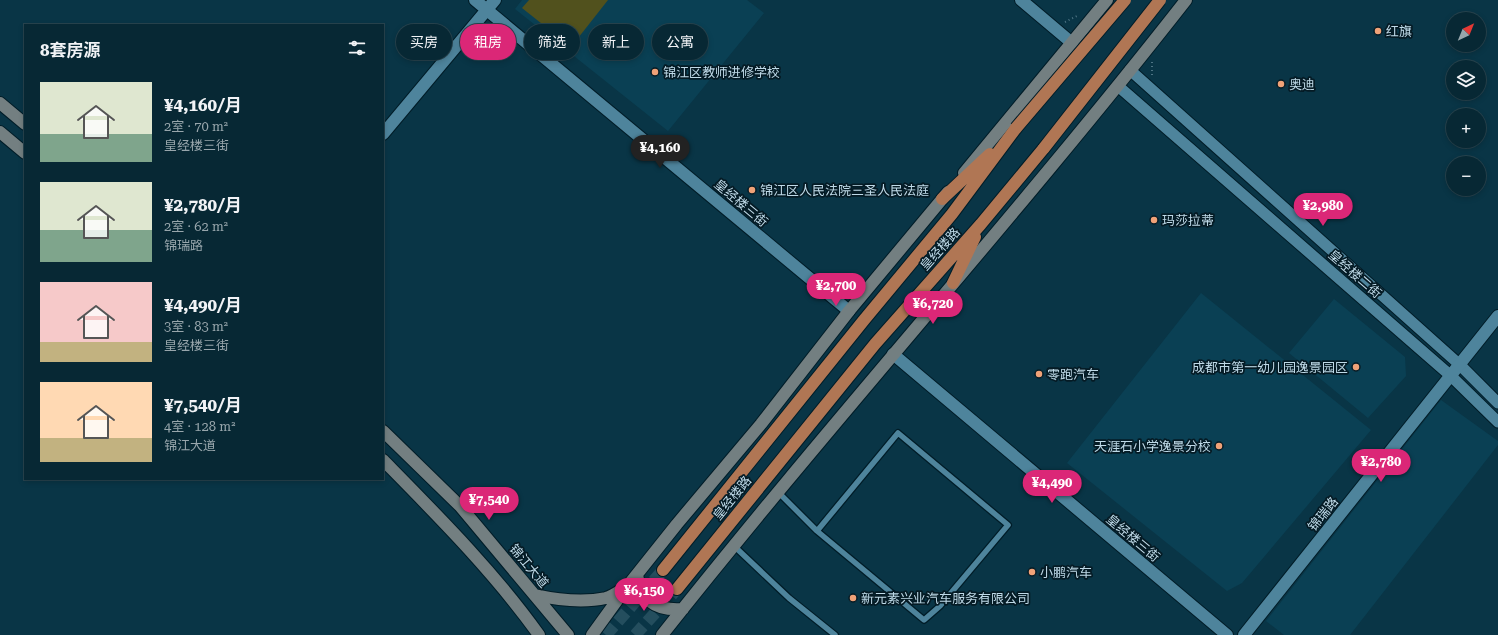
<!DOCTYPE html>
<html lang="zh">
<meta charset="utf-8">
<style>
body{margin:0;font-family:"Roboto Serif","Noto Sans SC",serif;background:#153440;color:#f1f3f6;height:100vh;display:flex;flex-direction:column;font-size:15px;white-space:nowrap}
*{box-sizing:border-box;margin:0}
p{font-size:13px;color:#98a6ac}
.icon{flex:none;width:22px;height:22px;fill:none;stroke:currentColor;stroke-width:2;stroke-linecap:round;stroke-linejoin:round}
.map{position:relative;flex:1;overflow:hidden}
.drawer{position:absolute;left:24px;top:24px;width:360px;height:456px;display:flex;flex-direction:column;background:#072834;border-radius:0px;box-shadow:0 2px 6px #0003,0 0 0 1px #28444f}
.drawer>*{flex:none}
.banner{position:absolute;left:396px;top:24px;width:380px;height:36px;display:flex;gap:8px}
.needle{width:26px;rotate:43deg}
.controls{position:absolute;left:1446px;top:12px;display:grid;gap:8px}
.controls a{display:grid;place-items:center;width:40px;height:40px;border-radius:50%;background:#072834;box-shadow:0 2px 6px #0003,0 0 0 1px #28444f;font-size:20px}
.price{position:absolute;translate:-50% -34px;padding:0 9px;border-radius:14px;background:#db2777;color:#fff;font-size:13px;line-height:26px;filter:drop-shadow(0 1px 2px #0008)}
.price::after{content:'';position:absolute;left:50%;top:24px;width:12px;height:9px;margin-left:-6px;background:inherit;clip-path:polygon(0 0,100% 0,50% 100%)}
.price.on{background:#222;color:#fff}
ul{padding:0;list-style:none}
li{display:flex;align-items:center;gap:12px;height:100px;padding:0 16px}
li span{display:grid;place-items:center;flex:none;width:112px;height:80px;border-radius:0px;color:#555}
li>.icon{margin-inline-start:auto}
span .icon{width:48px;height:48px;fill:#fffc;stroke-width:1}
li b{font-size:17px}
h2{display:flex;justify-content:space-between;align-items:center;height:48px;padding:0 16px;font-size:17px}
.chip{padding:0 14px;border-radius:18px;background:#072834;box-shadow:0 2px 6px #0003,0 0 0 1px #28444f;font-size:14px;line-height:36px}
.chip.on{background:#db2777;color:#fff}
.map>svg:first-child{display:block}
</style>
<div class="map">
<svg width="1498" height="635" viewBox="0 0 1498 635">
<rect width="100%" height="100%" fill="#093546"/>
<path fill="#0a4054" d="M522,0H747L764,13L668,131L515,9Z
M1201,293L1371,430L1242,583L1227,591L1067,463Z
M1334,299L1405,357L1406,376L1368,418L1289,353Z
M1441,400L1498,441V445L1350,635H1284L1266,621Z"/>
<path fill="#51511d" d="M529,0H608L571,47L522,8Z"/>
<g fill="none" stroke-linecap="round" stroke-linejoin="round">
<path stroke="#244e5e" stroke-width="12" stroke-dasharray="12 6" stroke-linecap="butt" d="M606,635L663,570
M635,635L677,589"/>
<g stroke="#001c27" stroke-width="8">
<path id="service" d="M778,492L817,531L924,620L940,606L1008,525L898,433L817,531
M734,546L789,598L835,635"/>
</g>
<g stroke="#001c27" stroke-width="13">
<path id="minor" d="M1130,70L1460,365L1498,403
M1118,86L1451,376L1498,422"/>
</g>
<g stroke="#001c27" stroke-width="14">
<path id="tertiary" d="M475,0L849,311
M1021,0L1072,43
M383,134L495,0
M893,354L1227,635
M1244,635L1498,316"/>
</g>
<g stroke="#001c27" stroke-width="14">
<path id="secondary" d="M0,103L25,124
M0,132L25,153
M964,173L1107,0
M383,431L460,506L568,635
M383,460C438,516 494,572 539,635
M637,575C641,601 657,611 683,609
M535,595C558,600 583,603 606,598C612,596 618,592 623,589
M592,635L626,588L677,524L761,424L849,311L948,192
M662,635C832,420 1017,216 1186,0"/>
</g>
<g stroke="#001c27" stroke-width="14">
<path id="trunk" d="M942,199L990,154
M953,283L975,237
M663,570L864,320L952,214L1016,128
M677,589L875,344L981,224L1044,148"/>
</g>
<path stroke="#4e7484" stroke-width="2" stroke-dasharray="1 3" stroke-linecap="butt" d="M1065,22L1079,15
M1152,75V61"/>
<use href="#service" stroke="#4e849c" stroke-width="5.5"/>
<use href="#minor" stroke="#4e849c" stroke-width="11"/>
<use href="#tertiary" stroke="#4e849c" stroke-width="12"/>
<use href="#secondary" stroke="#737f81" stroke-width="12"/>
<use href="#trunk" stroke="#b07654" stroke-width="12"/>
<g stroke="#001c27" stroke-width="14" stroke-linecap="butt">
<path id="trunk-bridge" d="M1016,128L1125,0
M1044,148L1160,0"/>
</g>
<use href="#trunk-bridge" stroke="#b07654" stroke-width="12"/>
</g>
<g fill="#f0a278" stroke="#051b25" stroke-width="1.5">
<circle cx="1378" cy="31" r="4"/>
<circle cx="655" cy="72" r="4"/>
<circle cx="1281" cy="84" r="4"/>
<circle cx="752" cy="190" r="4"/>
<circle cx="1154" cy="220" r="4"/>
<circle cx="1356" cy="367" r="4"/>
<circle cx="1039" cy="374" r="4"/>
<circle cx="1219" cy="446" r="4"/>
<circle cx="1032" cy="572" r="4"/>
<circle cx="853" cy="598" r="4"/>
</g>
<g text-anchor="middle" dominant-baseline="central" stroke-width="3.5" stroke-linejoin="round" paint-order="stroke">
<g font-size="13" fill="#bfdae8" stroke="#051b25" text-anchor="start">
<text x="1386" y="31">红旗</text>
<text x="663" y="72">锦江区教师进修学校</text>
<text x="1289" y="84">奥迪</text>
<text x="760" y="190">锦江区人民法院三圣人民法庭</text>
<text x="1162" y="220">玛莎拉蒂</text>
<text x="1348" y="367" text-anchor="end">成都市第一幼儿园逸景园区</text>
<text x="1047" y="374">零跑汽车</text>
<text x="1211" y="446" text-anchor="end">天涯石小学逸景分校</text>
<text x="1040" y="572">小鹏汽车</text>
<text x="861" y="598">新元素兴业汽车服务有限公司</text>
</g>
<g font-size="13" fill="#bfdae8" stroke="#051b25">
<text transform="translate(741 203) rotate(40)">皇经楼三街</text>
<text transform="translate(940 249) rotate(-48)">皇经楼路</text>
<text transform="translate(1355 274) rotate(41)">皇经楼二街</text>
<text transform="translate(732 498) rotate(-51)">皇经楼路</text>
<text transform="translate(1323 514) rotate(-51)">锦瑞路</text>
<text transform="translate(1133 538) rotate(40)">皇经楼三街</text>
<text transform="translate(529 566) rotate(50)">锦江大道</text>
</g>
</g>
</svg>
<div class="controls">
<a><svg class="needle" viewBox="-14 -14 28 28"><path d="M0-13l5 13h-10z" fill="#e53935"/><path d="M0 13l5-13h-10z" fill="#98a6ac"/></svg></a>
<a><svg class="icon" aria-label="layers" viewBox="0 0 24 24"><path d="M12 4l9 5-9 5-9-5zM3 14l9 5 9-5"/></svg></a>
<a>+</a>
<a>−</a>
</div>
<b class="price on" style="left:660px;top:169px">¥4,160</b>
<b class="price" style="left:1323px;top:227px">¥2,980</b>
<b class="price" style="left:836px;top:307px">¥2,700</b>
<b class="price" style="left:933px;top:325px">¥6,720</b>
<b class="price" style="left:1381px;top:483px">¥2,780</b>
<b class="price" style="left:1052px;top:504px">¥4,490</b>
<b class="price" style="left:489px;top:521px">¥7,540</b>
<b class="price" style="left:644px;top:612px">¥6,150</b>
<div class="banner">
<a class="chip">买房</a>
<a class="chip on">租房</a>
<a class="chip">筛选</a>
<a class="chip">新上</a>
<a class="chip">公寓</a>
</div>
<section class="drawer">
<h2>8套房源<svg class="icon" aria-label="filters" viewBox="0 0 24 24"><path d="M4 7h16M4 17h16"/><circle cx="9" cy="7" r="2"/><circle cx="15" cy="17" r="2"/></svg></h2>
<ul>
<li><span style="background:linear-gradient(#dfe7d0 65%,#7fa58c 0)"><svg class="icon" aria-label="home" viewBox="0 0 24 24"><path d="M3 11l9-7 9 7M6 9v11h12V9"/></svg></span><div><b>¥4,160/月</b><p>2室 · 70 m²</p><p>皇经楼三街</p></div></li>
<li><span style="background:linear-gradient(#dfe7d0 60%,#7fa58c 0)"><svg class="icon" aria-label="home" viewBox="0 0 24 24"><path d="M3 11l9-7 9 7M6 9v11h12V9"/></svg></span><div><b>¥2,780/月</b><p>2室 · 62 m²</p><p>锦瑞路</p></div></li>
<li><span style="background:linear-gradient(#f6c9c9 75%,#c2b280 0)"><svg class="icon" aria-label="home" viewBox="0 0 24 24"><path d="M3 11l9-7 9 7M6 9v11h12V9"/></svg></span><div><b>¥4,490/月</b><p>3室 · 83 m²</p><p>皇经楼三街</p></div></li>
<li><span style="background:linear-gradient(#ffd9b3 70%,#c2b280 0)"><svg class="icon" aria-label="home" viewBox="0 0 24 24"><path d="M3 11l9-7 9 7M6 9v11h12V9"/></svg></span><div><b>¥7,540/月</b><p>4室 · 128 m²</p><p>锦江大道</p></div></li>
</ul>
</section>
</div>
